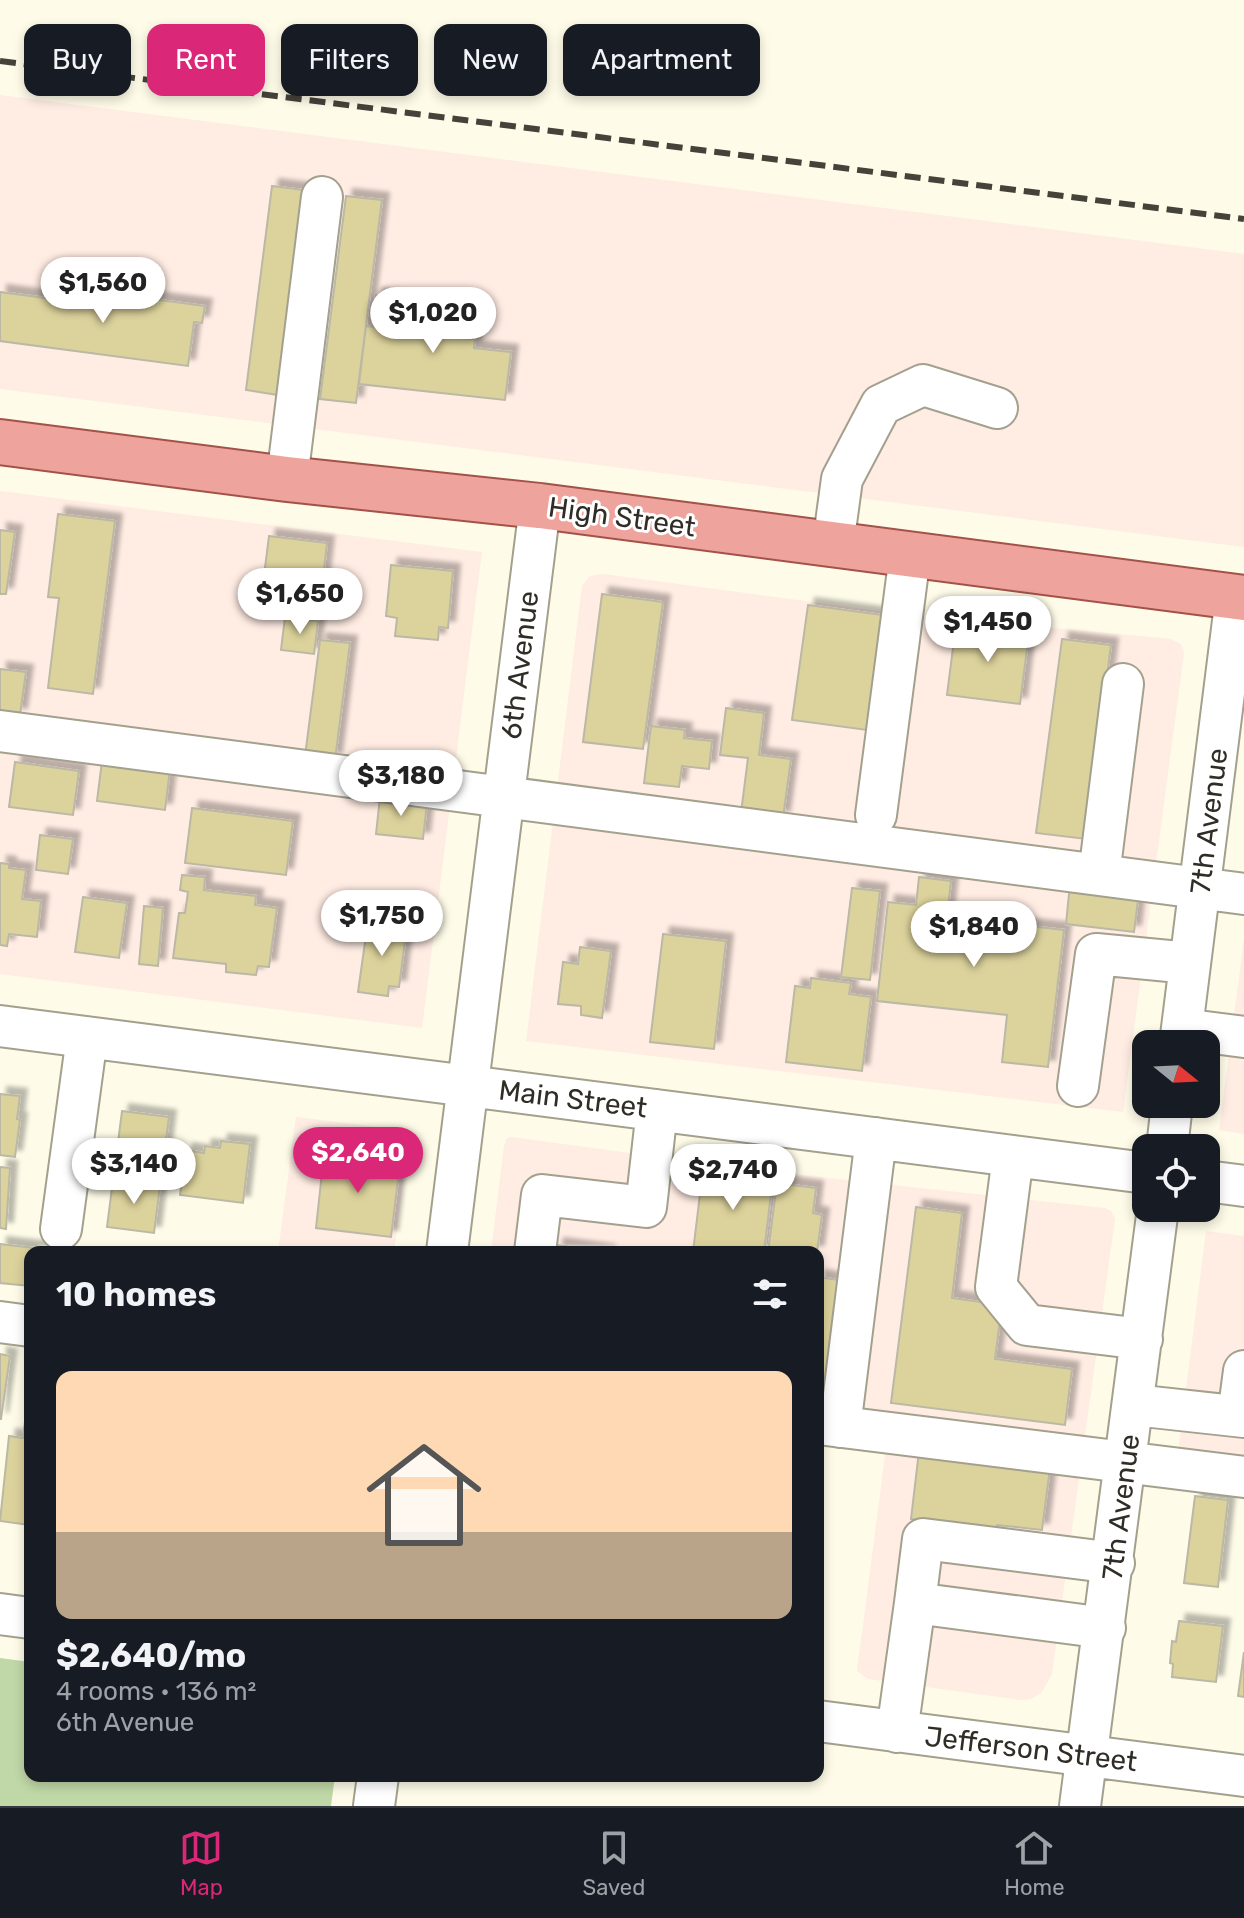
<!DOCTYPE html>
<meta charset="utf-8">
<style>
body{margin:0;font-family:Rubik,sans-serif;background:#242831;color:#f1f3f6;height:100vh;display:flex;flex-direction:column;font-size:30px;white-space:nowrap}
*{box-sizing:border-box;margin:0}
p{font-size:26px;color:#9ea1a6}
.icon{flex:none;width:44px;height:44px;fill:none;stroke:currentColor;stroke-width:2;stroke-linecap:round;stroke-linejoin:round}
.map{position:relative;flex:1;overflow:hidden}
.panel{position:absolute;left:24px;top:1246px;width:800px;height:536px;display:flex;flex-direction:column;background:#171b24;border-radius:16px;box-shadow:0 4px 12px #0003}
.panel>*{flex:none}
.hud{position:absolute;left:24px;top:24px;width:800px;height:72px;display:flex;gap:16px}
.needle{width:52px;rotate:108deg}
.buttons{position:absolute;left:1132px;top:1030px;display:grid;gap:16px}
.buttons a{display:grid;place-items:center;width:88px;height:88px;border-radius:16px;background:#171b24;box-shadow:0 4px 12px #0003;font-size:40px}
.price{position:absolute;translate:-50% -68px;padding:0 18px;border-radius:28px;background:#fff;color:#222;font-size:26px;line-height:52px;filter:drop-shadow(0 2px 4px #0008)}
.price::after{content:'';position:absolute;left:50%;top:48px;width:24px;height:18px;margin-left:-12px;background:inherit;clip-path:polygon(0 0,100% 0,50% 100%)}
.price.active{background:#db2777;color:#fff}
ul{padding:0;list-style:none}
li{display:grid;align-content:center;gap:16px;height:424px;padding:0 32px}
li span{display:grid;place-items:center;height:248px;border-radius:16px;color:#555}
li>.icon{margin-inline-start:auto}
span .icon{width:144px;height:144px;fill:#fffc;stroke-width:1}
li b{font-size:34px}
h2{display:flex;justify-content:space-between;align-items:center;height:96px;padding:0 32px;font-size:34px}
.chip{padding:0 28px;border-radius:16px;background:#171b24;box-shadow:0 4px 12px #0003;font-size:28px;line-height:72px}
.chip.active{background:#db2777;color:#fff}
.dock{display:flex;justify-content:space-around;align-items:center;height:112px;border-top:2px solid #363941;background:#171b24;font-size:22px;color:#9ea1a6}
.dock a{display:grid;justify-items:center;gap:4px}
.dock .active{color:#db2777}
.map>svg:first-child{display:block}
</style>
<div class="map">
<svg width="1244" height="1806" viewBox="0 0 1244 1806">
<defs>
<filter id="shadow"><feDropShadow dx="7" dy="-7" stdDeviation="2" flood-color="#0004"/></filter>
</defs>
<rect width="100%" height="100%" fill="#fefbe8"/>
<path fill="#ffece3" d="M0,95L1244,254V547L0,389Z
M0,491L482,552L422,1028L0,974Z
M603,574L902,614L1171,639L1181,644L1184,653L1123,1112L526,1041L582,586L590,576Z
M1244,939V1134L1219,1130Z
M296,1117L410,1131L394,1252H278Z
M511,1137L772,1172L1105,1208L1111,1211L1115,1219L1052,1674L1042,1692L1031,1699L1022,1700L868,1679L857,1671L888,1433L818,1424V1252H491L504,1146L507,1138Z
M1206,1231L1244,1236V1477L1176,1468Z"/>
<path fill="#c0d8a7" d="M0,1658L30,1662V1776H335L331,1806H0Z"/>
<path fill="#dcd29c" stroke="#bbb8a6" stroke-width="2" filter="url(#shadow)" d="M272,186L304,190L278,395L246,390Z
M346,196L382,200L356,403L320,399Z
M77,289L205,306L202,323L194,322L188,366L0,341V292L76,302Z
M376,295L405,299L402,330L372,327Z
M405,299L467,306L463,338L475,339L474,348L511,352L505,400L359,384L366,326L402,330Z
M58,514L115,521L93,694L48,688L59,598L48,597Z
M0,530L15,532L6,594H0Z
M269,536L327,543L318,621L259,615Z
M391,565L453,571L448,628L439,627L438,640L395,636L397,618L386,616Z
M602,594L663,602L643,749L583,742Z
M808,605L883,615L867,730L792,720Z
M285,617L318,621L314,654L281,650Z
M956,624L1029,633L1020,704L947,695Z
M1062,639L1111,645L1086,839L1036,833Z
M320,640L350,643L335,760L305,756Z
M0,669L26,672L20,715L0,712Z
M726,708L764,713L759,755L791,759L783,818L741,813L748,758L720,755Z
M651,726L685,730L684,738L712,741L709,769L682,766L679,787L644,783Z
M102,761L170,769L165,810L97,801Z
M15,762L79,771L73,815L9,807Z
M380,797L427,803L423,839L376,834Z
M192,808L293,821L286,875L185,863Z
M40,835L73,839L68,874L36,870Z
M0,863L9,864V868L26,870L22,899L41,901L37,937L9,934L7,946L0,945Z
M182,875L205,877L204,890L256,896L255,905L277,908L269,967L258,966L256,975L226,972V964L173,958L179,913H185L188,892L180,890Z
M919,877L951,881L947,917L1064,930L1048,1067L1002,1062L1007,1015L877,1001L888,902L916,905Z
M1070,884L1139,892L1134,932L1066,924Z
M852,888L880,891L870,980L841,977Z
M83,897L127,903L119,958L75,952Z
M144,906L163,908L158,966L139,964Z
M368,921L407,926L399,987L389,986L388,996L358,992Z
M663,934L726,941L714,1049L650,1042Z
M580,947L611,951L602,1018L581,1015V1006L558,1004L563,962L578,964Z
M811,978L851,983L849,994L871,997L862,1071L786,1062L795,986L810,988Z
M0,1094L20,1096L17,1119L20,1120L15,1157L0,1155Z
M122,1111L169,1117L163,1164L116,1158Z
M221,1141L250,1144L243,1203L180,1195L186,1150L204,1153L205,1146L220,1148Z
M324,1154L400,1163L391,1237L316,1228Z
M0,1167L10,1168L6,1229L0,1228Z
M703,1169L773,1177L764,1252H693Z
M113,1180L160,1186L154,1233L107,1227Z
M777,1183L816,1188L813,1213L822,1215L817,1252H768Z
M916,1207L962,1213L952,1298L1002,1305L995,1359L1072,1369L1065,1425L891,1403Z
M0,1244L59,1251V1252H30V1286L0,1283Z
M557,1245L609,1252H556Z
M818,1277L846,1281L831,1396L818,1395Z
M0,1354L10,1356L1,1419H0Z
M27,1405L30,1406V1525L0,1521L9,1436L23,1438Z
M919,1451L1050,1468L1042,1530L997,1525L993,1558L965,1525L911,1519Z
M1195,1496L1228,1500L1218,1587L1184,1583Z
M1179,1621L1223,1626L1216,1682L1172,1677L1173,1664L1170,1663L1172,1641L1176,1642Z
M1244,1652V1697L1238,1696Z"/>
<g fill="none" stroke-linecap="round" stroke-linejoin="round">
<g stroke="#a3a08e" stroke-width="44">
<path id="minor" d="M287,479L322,197
M833,545L842,479L881,405L923,385L997,408
M0,731L1244,894
M876,815L910,555
M1099,875L1123,684
M0,1026L1146,1173
M1182,1029L1244,1037
M1180,1044L1236,597
M1078,1086L1096,954L1190,963
M1167,1148L1172,1104
M1013,1156L996,1287L1027,1325L1142,1339
M1206,1181L1244,1186
M61,1229L87,1037
M447,1252L540,506
M535,1252L542,1195L646,1207L657,1110
M0,1322L30,1326
M1134,1405L1244,1417
M1238,1416L1244,1371
M818,1424L1244,1477
M840,1427L876,1138
M915,1603L923,1539L1114,1563
M0,1614L30,1618
M818,1721L1244,1776
M897,1732L915,1603L1105,1628
M374,1806L378,1776
M1080,1806L1158,1208"/>
</g>
<g stroke="#a35248" stroke-width="48">
<path id="major" d="M0,442L287,479L540,506L1244,598"/>
</g>
<use href="#minor" stroke="#fff" stroke-width="40"/>
<use href="#major" stroke="#eea39d" stroke-width="44"/>
<path stroke="#45423a" stroke-width="6" stroke-dasharray="16 8" stroke-linecap="butt" d="M0,61L1244,219"/>
</g>
<g text-anchor="middle" dominant-baseline="central" stroke-width="6" stroke-linejoin="round" paint-order="stroke">
<g font-size="28" fill="#2f2d26" stroke="#fff">
<text transform="translate(622 517) rotate(8)">High Street</text>
<text transform="translate(520 665) rotate(-83)">6th Avenue</text>
<text transform="translate(1209 821) rotate(-83)">7th Avenue</text>
<text transform="translate(573 1099) rotate(7)">Main Street</text>
<text transform="translate(1121 1507) rotate(-83)">7th Avenue</text>
<text transform="translate(1031 1749) rotate(7)">Jefferson Street</text>
</g>
</g>
</svg>
<div class="buttons">
<a><svg class="needle" viewBox="-14 -14 28 28"><path d="M0-13l5 13h-10z" fill="#e53935"/><path d="M0 13l5-13h-10z" fill="#9ea1a6"/></svg></a>
<a><svg class="icon" aria-label="locate" viewBox="0 0 24 24"><circle cx="12" cy="12" r="6"/><path d="M12 2v4M12 18v4M2 12h4M18 12h4"/></svg></a>
</div>
<b class="price" style="left:103px;top:325px">$1,560</b>
<b class="price" style="left:433px;top:355px">$1,020</b>
<b class="price" style="left:300px;top:636px">$1,650</b>
<b class="price" style="left:988px;top:664px">$1,450</b>
<b class="price" style="left:401px;top:818px">$3,180</b>
<b class="price" style="left:382px;top:958px">$1,750</b>
<b class="price" style="left:974px;top:969px">$1,840</b>
<b class="price active" style="left:358px;top:1195px">$2,640</b>
<b class="price" style="left:134px;top:1206px">$3,140</b>
<b class="price" style="left:733px;top:1212px">$2,740</b>
<div class="hud">
<a class="chip">Buy</a>
<a class="chip active">Rent</a>
<a class="chip">Filters</a>
<a class="chip">New</a>
<a class="chip">Apartment</a>
</div>
<section class="panel">
<h2>10 homes<svg class="icon" aria-label="filters" viewBox="0 0 24 24"><path d="M4 7h16M4 17h16"/><circle cx="9" cy="7" r="2"/><circle cx="15" cy="17" r="2"/></svg></h2>
<ul>
<li><span style="background:linear-gradient(#ffd9b3 65%,#b9a48a 0)"><svg class="icon" aria-label="home" viewBox="0 0 24 24"><path d="M3 11l9-7 9 7M6 9v11h12V9"/></svg></span><div><b>$2,640/mo</b><p>4 rooms · 136 m²</p><p>6th Avenue</p></div></li>
</ul>
</section>
</div>
<nav class="dock">
<a class="active"><svg class="icon" aria-label="map" viewBox="0 0 24 24"><path d="M3 6l6-2 6 2 6-2v14l-6 2-6-2-6 2zM9 4v14M15 6v14"/></svg>Map</a>
<a><svg class="icon" aria-label="saved" viewBox="0 0 24 24"><path d="M7 4h10v16l-5-4-5 4z"/></svg>Saved</a>
<a><svg class="icon" aria-label="home" viewBox="0 0 24 24"><path d="M3 11l9-7 9 7M6 9v11h12V9"/></svg>Home</a>
</nav>
